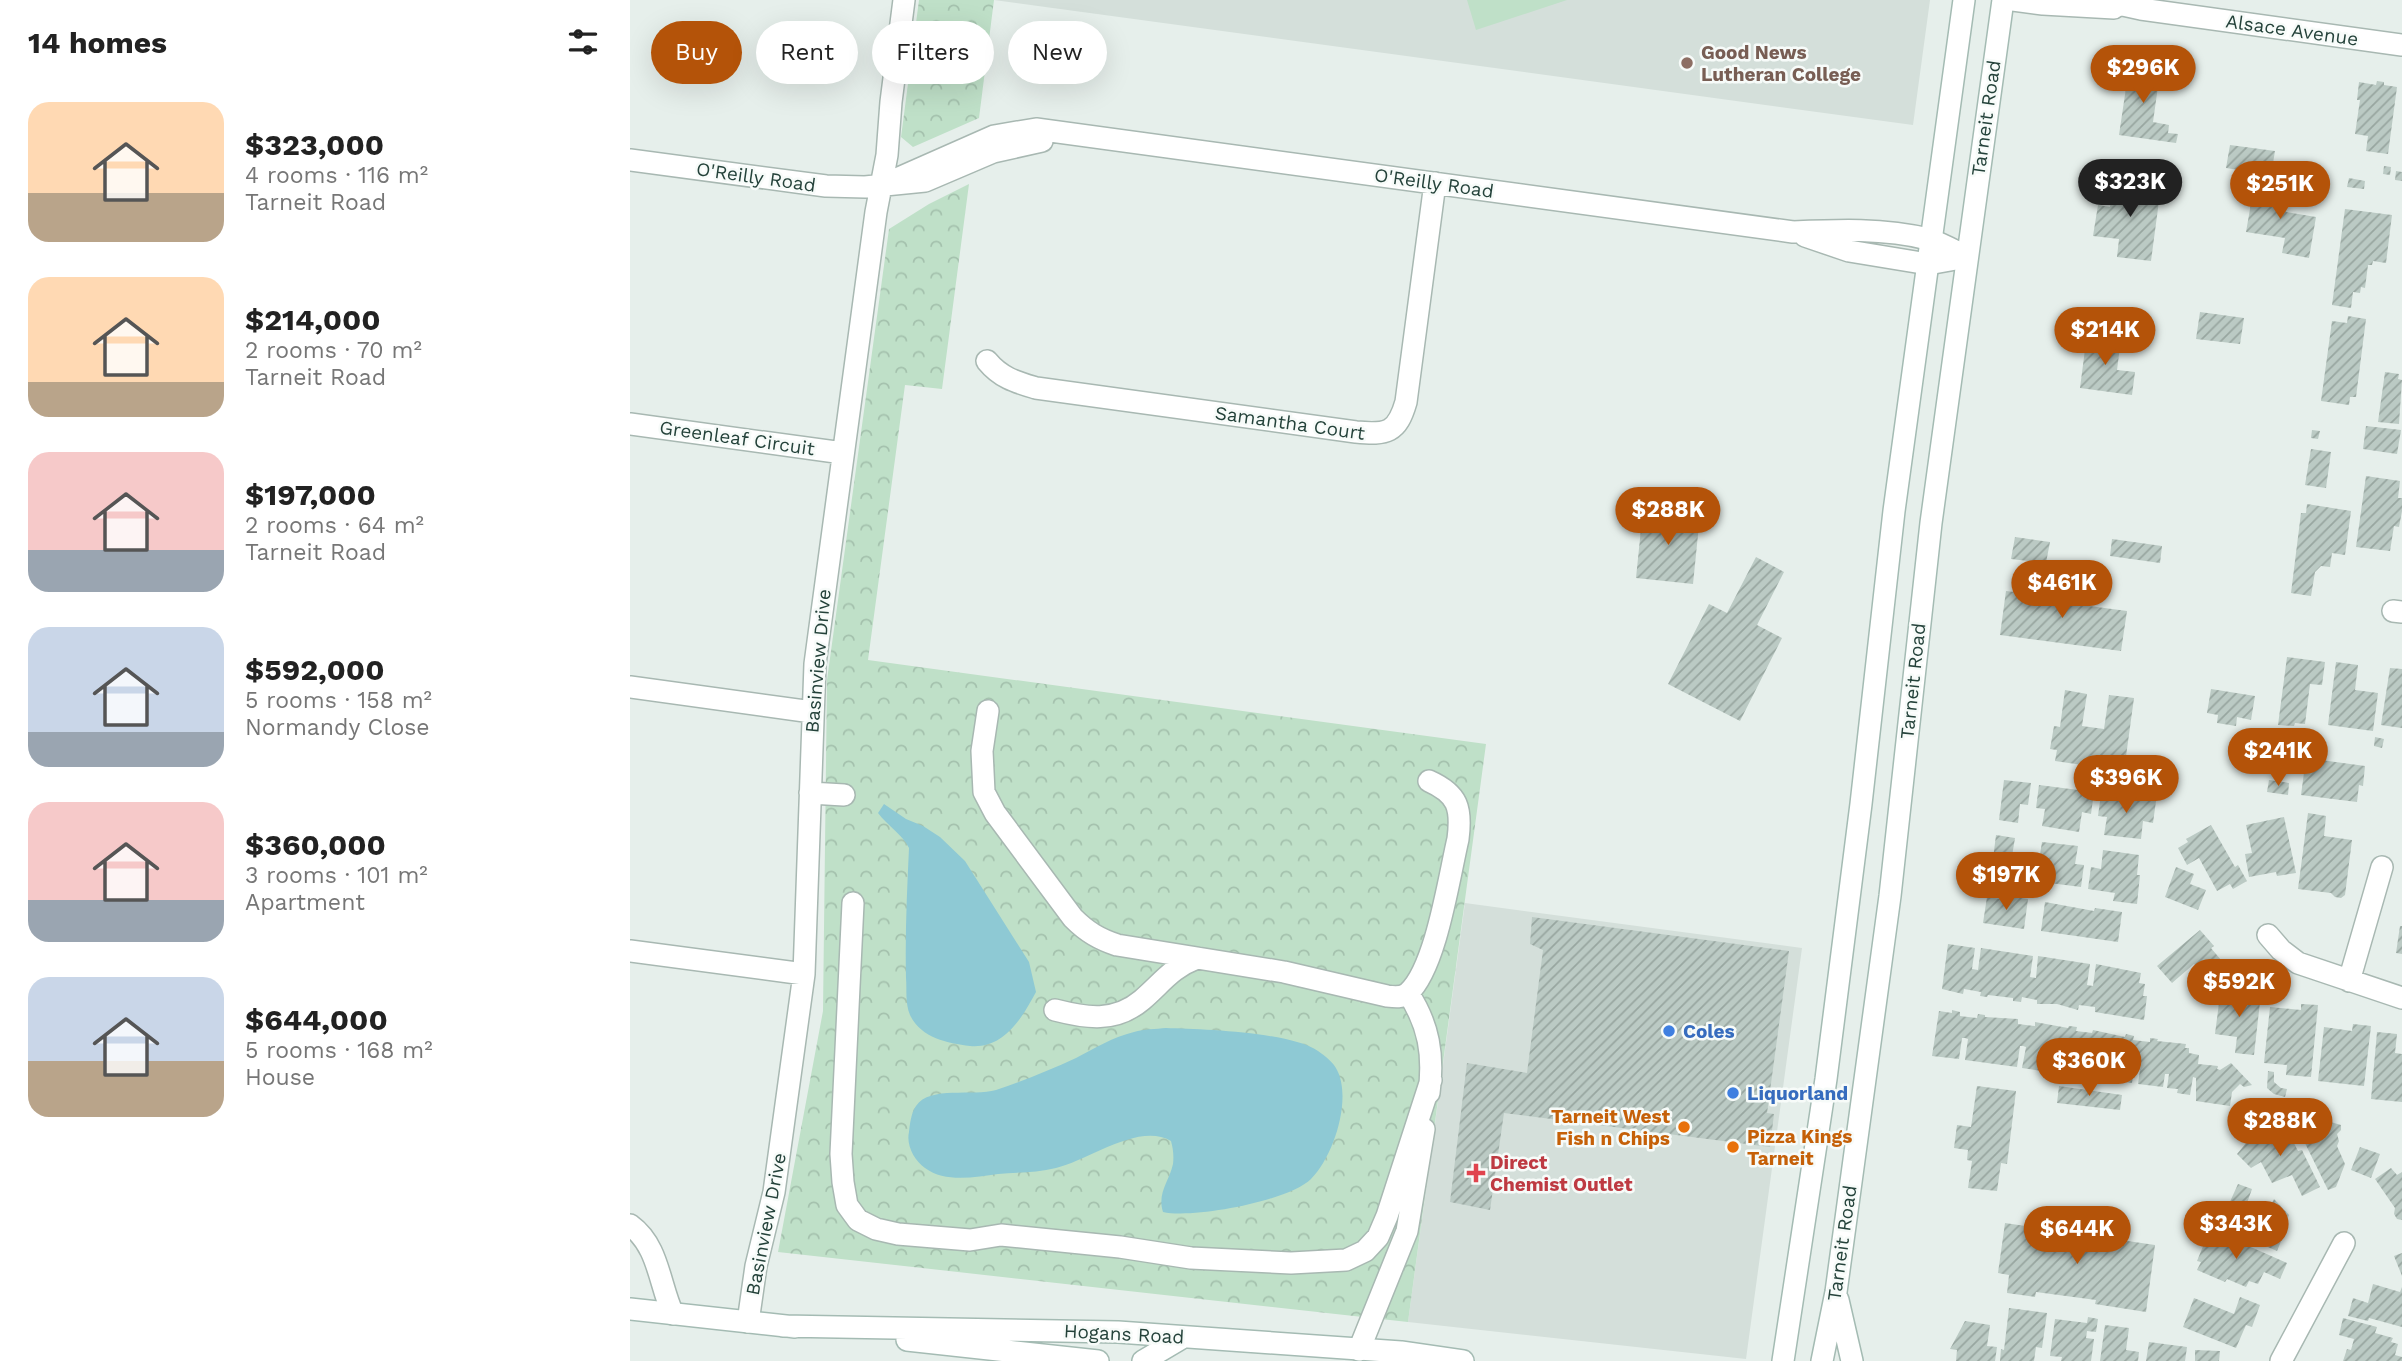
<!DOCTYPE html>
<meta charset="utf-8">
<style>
body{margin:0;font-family:"Work Sans",sans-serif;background:#f6f6f6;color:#222;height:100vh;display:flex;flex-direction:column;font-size:26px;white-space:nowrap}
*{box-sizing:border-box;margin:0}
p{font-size:23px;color:#767676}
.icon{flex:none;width:38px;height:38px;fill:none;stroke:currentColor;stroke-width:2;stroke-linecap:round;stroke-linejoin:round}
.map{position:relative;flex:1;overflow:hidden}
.panel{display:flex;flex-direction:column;background:#fff;width:630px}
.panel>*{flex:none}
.banner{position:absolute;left:21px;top:21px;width:665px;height:63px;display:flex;gap:14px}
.price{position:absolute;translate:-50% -60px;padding:0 16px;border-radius:24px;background:#b45309;color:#fff;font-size:23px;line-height:46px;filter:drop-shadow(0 2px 4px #0008)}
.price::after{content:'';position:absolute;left:50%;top:42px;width:21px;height:16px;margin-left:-10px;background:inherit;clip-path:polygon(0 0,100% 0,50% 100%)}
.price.on{background:#222;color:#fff}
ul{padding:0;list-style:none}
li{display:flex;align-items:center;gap:21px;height:175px;padding:0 28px}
li span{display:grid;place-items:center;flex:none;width:196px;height:140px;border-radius:21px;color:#555}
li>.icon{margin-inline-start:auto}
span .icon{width:84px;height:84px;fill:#fffc;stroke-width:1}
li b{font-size:30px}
h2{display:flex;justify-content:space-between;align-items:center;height:84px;padding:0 28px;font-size:30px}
.tag{padding:0 24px;border-radius:32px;background:#fff;box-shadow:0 7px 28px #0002;font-size:24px;line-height:63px}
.tag.on{background:#b45309;color:#fff}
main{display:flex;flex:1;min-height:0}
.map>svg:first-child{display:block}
</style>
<main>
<section class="panel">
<h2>14 homes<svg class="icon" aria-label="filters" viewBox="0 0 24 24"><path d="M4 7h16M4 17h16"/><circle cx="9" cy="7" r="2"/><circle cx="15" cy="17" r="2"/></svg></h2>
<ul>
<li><span style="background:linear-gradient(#ffd9b3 65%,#b9a48a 0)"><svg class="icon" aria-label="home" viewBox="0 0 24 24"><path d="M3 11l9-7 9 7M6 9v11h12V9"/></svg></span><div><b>$323,000</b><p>4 rooms · 116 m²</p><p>Tarneit Road</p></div></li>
<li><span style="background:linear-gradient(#ffd9b3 75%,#b9a48a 0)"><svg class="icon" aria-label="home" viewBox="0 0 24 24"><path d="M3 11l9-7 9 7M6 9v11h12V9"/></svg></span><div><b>$214,000</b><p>2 rooms · 70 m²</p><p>Tarneit Road</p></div></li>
<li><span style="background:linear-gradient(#f6c9c9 70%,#9aa5b1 0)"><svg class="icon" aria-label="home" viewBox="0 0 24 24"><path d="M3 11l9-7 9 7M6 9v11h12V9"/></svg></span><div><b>$197,000</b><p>2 rooms · 64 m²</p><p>Tarneit Road</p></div></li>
<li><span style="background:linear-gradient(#c9d6e8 75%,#9aa5b1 0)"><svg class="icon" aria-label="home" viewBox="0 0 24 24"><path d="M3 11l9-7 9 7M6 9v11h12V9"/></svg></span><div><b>$592,000</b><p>5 rooms · 158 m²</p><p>Normandy Close</p></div></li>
<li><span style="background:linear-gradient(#f6c9c9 70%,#9aa5b1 0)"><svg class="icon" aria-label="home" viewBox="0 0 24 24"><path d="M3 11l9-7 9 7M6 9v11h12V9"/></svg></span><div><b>$360,000</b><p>3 rooms · 101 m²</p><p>Apartment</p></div></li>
<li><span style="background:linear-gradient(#c9d6e8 60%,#b9a48a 0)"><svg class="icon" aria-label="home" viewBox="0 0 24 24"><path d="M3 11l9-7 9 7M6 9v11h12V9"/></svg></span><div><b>$644,000</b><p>5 rooms · 168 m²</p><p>House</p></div></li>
</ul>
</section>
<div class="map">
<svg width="1772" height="1361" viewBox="0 0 1772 1361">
<defs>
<pattern id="park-crowns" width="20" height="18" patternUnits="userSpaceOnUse" patternTransform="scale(1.75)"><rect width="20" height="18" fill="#bfe0c8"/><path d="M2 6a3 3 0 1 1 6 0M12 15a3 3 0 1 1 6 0" fill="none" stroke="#a4c1ad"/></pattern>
<pattern id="building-hatch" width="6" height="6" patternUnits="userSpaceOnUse" patternTransform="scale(1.75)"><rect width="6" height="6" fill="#bbcac4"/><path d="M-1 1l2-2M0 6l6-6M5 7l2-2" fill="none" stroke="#98a6a0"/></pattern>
</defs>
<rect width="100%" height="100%" fill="#e6efeb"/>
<path fill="#d4dfda" d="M364,0H1300L1283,125Z
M835,903L1172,948L1116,1359L778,1322Z"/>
<path fill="url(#park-crowns)" d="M289,0H364L349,118L283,147L271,137Z
M339,184L312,389L275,385L238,660L856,744L778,1322L148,1252L193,1011L197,680L259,229L299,204Z"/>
<path fill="#bfe0c8" d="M837,0H937L846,30Z"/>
<path fill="#8ec9d4" d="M254,804L276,819L293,826L310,837L335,861L399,962L406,992C392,1018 374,1049 340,1046C317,1043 291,1038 280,1015C275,1003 277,990 276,978C275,934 277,891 279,848C273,835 257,825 248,813Z
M536,1028C571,1029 661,1032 688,1051C695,1056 704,1063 707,1070C722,1099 704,1156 681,1179C659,1201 563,1219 533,1212C527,1193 539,1182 543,1164C544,1156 543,1148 541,1141C509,1122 459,1160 426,1168C407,1173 387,1172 368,1174C345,1177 315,1183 295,1168C284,1160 276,1145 279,1132C280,1124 281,1113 286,1106C300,1085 343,1097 366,1090C393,1081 420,1070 446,1058C465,1048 483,1037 504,1032C514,1029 526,1029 536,1028Z"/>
<path fill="url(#building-hatch)" d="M1500,61L1531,65L1523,122L1539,125L1538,133L1548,134L1546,143L1489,135Z
M1747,81L1754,82V85L1767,87L1758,154L1736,151L1738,136L1725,134L1730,100H1727L1729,82L1746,85Z
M1600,145L1645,151L1641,175L1596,168Z
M1754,166L1761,167L1760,175L1753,174Z
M1766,171L1772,172V181L1765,180Z
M1719,178L1735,181L1734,189L1717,187Z
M1484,180L1531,186L1521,261L1487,257L1489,239L1463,236L1468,205L1480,207Z
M1624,186L1659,192L1656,212L1686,217L1679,258L1652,253L1655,238L1616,232Z
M1715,209L1762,215L1756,263L1743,261L1742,265H1738L1735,288L1731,287L1730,293L1723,292L1721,308L1702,305Z
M1570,312L1614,318L1610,344L1566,339Z
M1718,316L1736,319L1726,397H1720L1719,405L1691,401L1702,321L1717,323Z
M1457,334L1491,339L1487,370L1505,372L1502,395L1450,388Z
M1755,372L1769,374L1768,379L1772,380L1769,424L1748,422Z
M1736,426L1771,430L1767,454L1733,449Z
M1682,430L1690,431L1688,439L1681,438Z
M1681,449L1701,452L1696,488L1675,485Z
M1736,476L1770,481L1768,498H1772V511L1769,527L1764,526L1760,551L1726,547Z
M1677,504L1721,511L1715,555L1702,553L1700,567L1691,566L1685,572L1681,596L1661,593L1671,513H1676Z
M1013,509L1070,515L1063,584L1006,578Z
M1385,537L1420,542L1415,568L1397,566L1398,561L1381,559Z
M1482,539L1532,546L1530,563L1480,556Z
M1126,557L1154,572L1127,625L1152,638L1110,721L1038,684L1079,604L1097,613Z
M1393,587L1453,595L1452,605L1497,611L1491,651L1370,635L1376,591L1393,593Z
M1657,657L1695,662L1692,685L1680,684L1675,724L1665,723L1664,726L1648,725Z
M1706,662L1728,665L1725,690L1748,693L1743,731L1698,725Z
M1760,668L1772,669V728L1751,725Z
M1581,689L1625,696L1621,720L1607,717L1606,726L1587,723L1588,715L1577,713Z
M1435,690L1457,694L1452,726L1474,729L1479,695L1504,698L1494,771L1425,761L1427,750L1420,749L1424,726L1430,727Z
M1745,737L1754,739L1752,748L1744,746Z
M1676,758L1735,766L1733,786L1729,785L1727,802L1671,795Z
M1374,780L1401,783L1398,805L1390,804L1388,823L1369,820Z
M1639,780L1659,783L1658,795L1637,792Z
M1409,785L1464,792L1461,814L1452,812L1449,832L1412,826L1415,809L1406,808Z
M1471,794L1526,801L1523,823L1513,821L1511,839L1474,835L1477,817L1468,816Z
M1678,813L1696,816L1694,836L1722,840L1715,895L1711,898L1705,897L1701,893L1668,889Z
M1654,817L1666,873L1647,876L1646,872L1619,877L1615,854L1622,853L1616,825Z
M1581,825L1605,867L1608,865L1617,881L1603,889L1600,884L1587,891L1569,858L1557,865L1548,848L1558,842L1556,839Z
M1366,835L1385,838L1382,856L1390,857L1387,879L1361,875Z
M1412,842L1448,846L1445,864L1454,865L1451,887L1397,880L1399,859L1409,861Z
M1473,850L1509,855L1507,875H1510L1507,904L1483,901L1485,893L1458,889L1461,867L1471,869Z
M1546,867L1564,874L1560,884L1576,890L1568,910L1535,897Z
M1371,895L1398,899L1394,929L1353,923L1357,897L1371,899Z
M1415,902L1464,911L1465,908L1492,912L1488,942L1411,931Z
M902,917L1159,951L1137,1113L1144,1114L1140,1147L874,1113L860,1210L820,1202L837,1063L897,1073L913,950L900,944Z
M1770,926H1772V954L1766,953Z
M1570,930L1584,946L1581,948L1596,966L1579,981L1564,964L1542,983L1527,966Z
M1318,944L1345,948L1342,969L1348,970L1351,948L1403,956L1400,977L1406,978L1408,956L1460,964L1457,985L1463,986L1466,964L1511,973L1509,983L1515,984L1513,996H1517L1514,1020L1465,1012V1007L1449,1005L1448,1010L1427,1004H1407V1000L1392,997L1391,1002L1383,1001V998L1358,995L1357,997L1350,996L1351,992L1334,989L1333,994L1312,989Z
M1595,984L1615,986L1613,1000L1630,1002L1624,1055L1605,1053L1607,1037L1585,1034L1589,1003H1593Z
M1671,1004L1688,1005L1681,1077L1656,1075L1657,1065L1634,1063L1640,1007L1671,1010Z
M1322,1010L1330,1012V1016L1338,1017L1347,1018L1348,1014L1355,1015V1017L1388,1019V1024L1405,1026V1022L1438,1028L1439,1026L1447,1027L1446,1031L1462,1033L1463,1030L1495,1037L1496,1034L1504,1036L1503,1040L1520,1042V1038L1528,1039L1527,1041L1556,1044L1555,1048H1559V1053L1569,1055L1568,1064L1588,1066L1587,1069L1590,1070L1601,1063L1622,1085L1614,1087L1610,1084L1602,1092L1600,1106L1566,1101V1078L1563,1077L1560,1095L1547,1093L1548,1089L1537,1088L1539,1074H1535L1533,1087L1508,1084L1511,1062H1505L1502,1083L1451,1076L1454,1054L1448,1053L1446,1076L1392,1068L1396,1047L1393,1046H1390L1387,1067L1335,1060L1338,1039L1335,1038H1332L1329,1059L1302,1056L1309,1011L1322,1013Z
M1723,1024L1741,1026L1734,1086L1688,1081L1694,1027L1722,1031Z
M1747,1032L1767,1034L1765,1053L1772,1054V1102L1741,1099Z
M1638,1071L1644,1072V1082L1651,1088L1657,1089L1655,1097L1644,1094L1637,1088Z
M1347,1086L1386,1091L1377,1164L1371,1163L1367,1191L1338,1188L1342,1161L1337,1160L1338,1150L1324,1148L1327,1125L1341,1127Z
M1429,1086L1492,1095L1490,1110L1427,1103Z
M1697,1121L1711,1125V1130L1707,1134L1709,1141L1707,1146L1715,1164L1706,1187L1698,1190L1670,1133Z
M1653,1122L1668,1151L1672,1150L1690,1187L1672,1196L1662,1175L1642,1183L1631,1162L1621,1168L1607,1154L1621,1137Z
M1730,1147L1750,1154L1741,1178L1721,1170Z
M1761,1168L1767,1175L1772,1172V1220L1767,1219L1764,1214L1765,1208L1745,1179Z
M1608,1184L1622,1189L1617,1203L1636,1214L1644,1199L1659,1215L1655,1224L1652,1223L1648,1231L1654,1234L1647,1251L1589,1226Z
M1375,1223L1525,1245L1516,1312L1465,1304L1466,1300L1406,1292L1405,1297L1377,1293L1379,1275L1368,1273Z
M1580,1229L1657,1263L1650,1279L1634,1272L1628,1284L1619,1281L1616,1287L1597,1279L1595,1282L1567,1270L1571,1262L1567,1261Z
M1772,1253V1276L1764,1256Z
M1743,1284L1770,1292L1772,1287V1327L1739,1318L1738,1321L1718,1316L1723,1298L1738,1303Z
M1610,1297L1630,1305L1622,1327L1616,1325L1606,1348L1553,1327L1564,1298L1604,1314Z
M1379,1308L1417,1313L1412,1348L1406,1347L1404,1361H1370L1371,1349L1374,1350Z
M1458,1317L1468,1319L1466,1332L1457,1331L1456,1338L1464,1339L1461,1361H1431L1432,1357L1420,1356L1425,1319L1457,1323Z
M1713,1318L1747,1327L1745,1333L1763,1338L1761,1342L1768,1344L1765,1355L1772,1357V1361H1713L1717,1349L1721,1350L1724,1339L1709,1335Z
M1335,1321L1360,1325L1357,1346L1367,1347L1365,1361H1326L1327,1350L1320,1349Z
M1475,1325L1499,1328L1496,1350L1509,1352L1508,1361H1470Z
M1519,1342L1557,1347L1555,1361H1516Z
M1565,1350L1590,1351L1589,1361H1565Z"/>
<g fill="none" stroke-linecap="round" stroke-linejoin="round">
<g stroke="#a8b8b2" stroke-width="24">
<path id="street" d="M1383,0L1413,4L1484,8
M1470,0L1511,9L1772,45
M0,160L196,186L235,187L295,181L363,152L412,141
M253,185L364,136L406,129L1163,232C1208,230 1254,228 1298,239C1311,243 1325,251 1337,257
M1175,236L1219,251L1298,264L1337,257
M357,361C371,378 386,382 406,388L726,432C757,435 767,433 776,402L805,183
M0,424L213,453
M1763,611L1772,612
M0,687L182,712
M358,711L352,751L354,792L365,813L443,918C457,932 469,939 487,945L654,972L757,996C765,997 772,998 778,993C806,968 819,877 828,839C832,808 828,794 799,781
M180,793L214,795
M223,903L211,1154L213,1182L217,1205L228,1220L246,1229L268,1234L340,1240L371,1235L490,1247L561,1258L661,1263L716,1260L735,1251L748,1237L757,1216L801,1080
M1638,935L1651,950L1668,963L1772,998
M0,951L174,974
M1719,981L1752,867
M778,993C799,1025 804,1055 799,1093
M425,1010C456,1018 485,1023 512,1000C532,983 541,968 567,958
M0,1225C29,1246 29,1284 43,1314
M118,1322L126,1266L144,1192L174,974L185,664L246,212L257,155L261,102L274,0
M729,1350L777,1231L794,1129
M1651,1361L1714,1243"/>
</g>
<g stroke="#a4bbb3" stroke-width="24">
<path id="secondary" d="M1208,1300L1222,1361
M0,1309L165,1327
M153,1326L488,1332L771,1352L833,1361
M277,1340L468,1361
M513,1361L552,1338
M1153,1361L1196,1079L1231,804L1264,511L1334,0
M1192,1361L1206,1292L1260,896L1301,523L1373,0"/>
</g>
<use href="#street" stroke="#fff" stroke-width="21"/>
<use href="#secondary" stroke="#fff" stroke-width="21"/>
</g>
<circle fill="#8d6e63" stroke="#f7fbf9" stroke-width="2.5" cx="1057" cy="63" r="7"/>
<g fill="#3f7fe0" stroke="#f7fbf9" stroke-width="2.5">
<circle cx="1039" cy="1031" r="7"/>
<circle cx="1103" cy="1093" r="7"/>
</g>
<g fill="#e8710a" stroke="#f7fbf9" stroke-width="2.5">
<circle cx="1054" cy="1127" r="7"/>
<circle cx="1103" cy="1147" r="7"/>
</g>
<path fill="#e0444e" stroke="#f7fbf9" stroke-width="2.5" d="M842.5 1162.5h7v7h7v7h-7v7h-7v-7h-7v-7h7z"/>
<g text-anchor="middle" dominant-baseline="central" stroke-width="5" stroke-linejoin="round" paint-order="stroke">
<g font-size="19" fill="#24423a" stroke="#f7fbf9">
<text transform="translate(1662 30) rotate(8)">Alsace Avenue</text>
<text transform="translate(1356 118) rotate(-82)">Tarneit Road</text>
<text transform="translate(126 177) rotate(8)">O'Reilly Road</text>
<text transform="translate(804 183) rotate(8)">O'Reilly Road</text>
<text transform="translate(660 423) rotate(8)">Samantha Court</text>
<text transform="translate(107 438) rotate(8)">Greenleaf Circuit</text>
<text transform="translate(188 661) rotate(-85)">Basinview Drive</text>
<text transform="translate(1283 681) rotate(-84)">Tarneit Road</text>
<text transform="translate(136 1224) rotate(-79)">Basinview Drive</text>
<text transform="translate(1212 1243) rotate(-82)">Tarneit Road</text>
<text transform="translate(494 1334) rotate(3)">Hogans Road</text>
</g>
<g font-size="19" font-weight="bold" fill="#785e54" stroke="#f7fbf9" text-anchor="start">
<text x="1071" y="52">Good News<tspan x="1071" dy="22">Lutheran College</tspan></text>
</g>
<g font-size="19" font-weight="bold" fill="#366cbe" stroke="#f7fbf9" text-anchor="start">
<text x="1053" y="1031">Coles</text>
<text x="1117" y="1093">Liquorland</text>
</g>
<g font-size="19" font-weight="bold" fill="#c56008" stroke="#f7fbf9" text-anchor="end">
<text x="1040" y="1116">Tarneit West<tspan x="1040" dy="22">Fish n Chips</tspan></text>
<text x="1117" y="1136" text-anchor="start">Pizza Kings<tspan x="1117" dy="22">Tarneit</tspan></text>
</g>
<g font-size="19" font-weight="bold" fill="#be3a42" stroke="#f7fbf9" text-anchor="start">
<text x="860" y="1162">Direct<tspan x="860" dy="22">Chemist Outlet</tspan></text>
</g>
</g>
</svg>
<b class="price" style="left:1513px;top:105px">$296K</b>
<b class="price on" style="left:1500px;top:219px">$323K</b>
<b class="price" style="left:1650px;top:221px">$251K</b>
<b class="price" style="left:1475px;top:367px">$214K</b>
<b class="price" style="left:1038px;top:547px">$288K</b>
<b class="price" style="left:1432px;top:620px">$461K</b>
<b class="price" style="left:1648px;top:788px">$241K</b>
<b class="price" style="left:1496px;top:815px">$396K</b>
<b class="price" style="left:1376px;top:912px">$197K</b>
<b class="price" style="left:1609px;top:1019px">$592K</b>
<b class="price" style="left:1459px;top:1098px">$360K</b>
<b class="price" style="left:1650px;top:1158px">$288K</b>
<b class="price" style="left:1606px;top:1261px">$343K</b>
<b class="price" style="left:1447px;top:1266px">$644K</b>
<div class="banner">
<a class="tag on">Buy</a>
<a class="tag">Rent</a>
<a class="tag">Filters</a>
<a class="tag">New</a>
</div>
</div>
</main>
